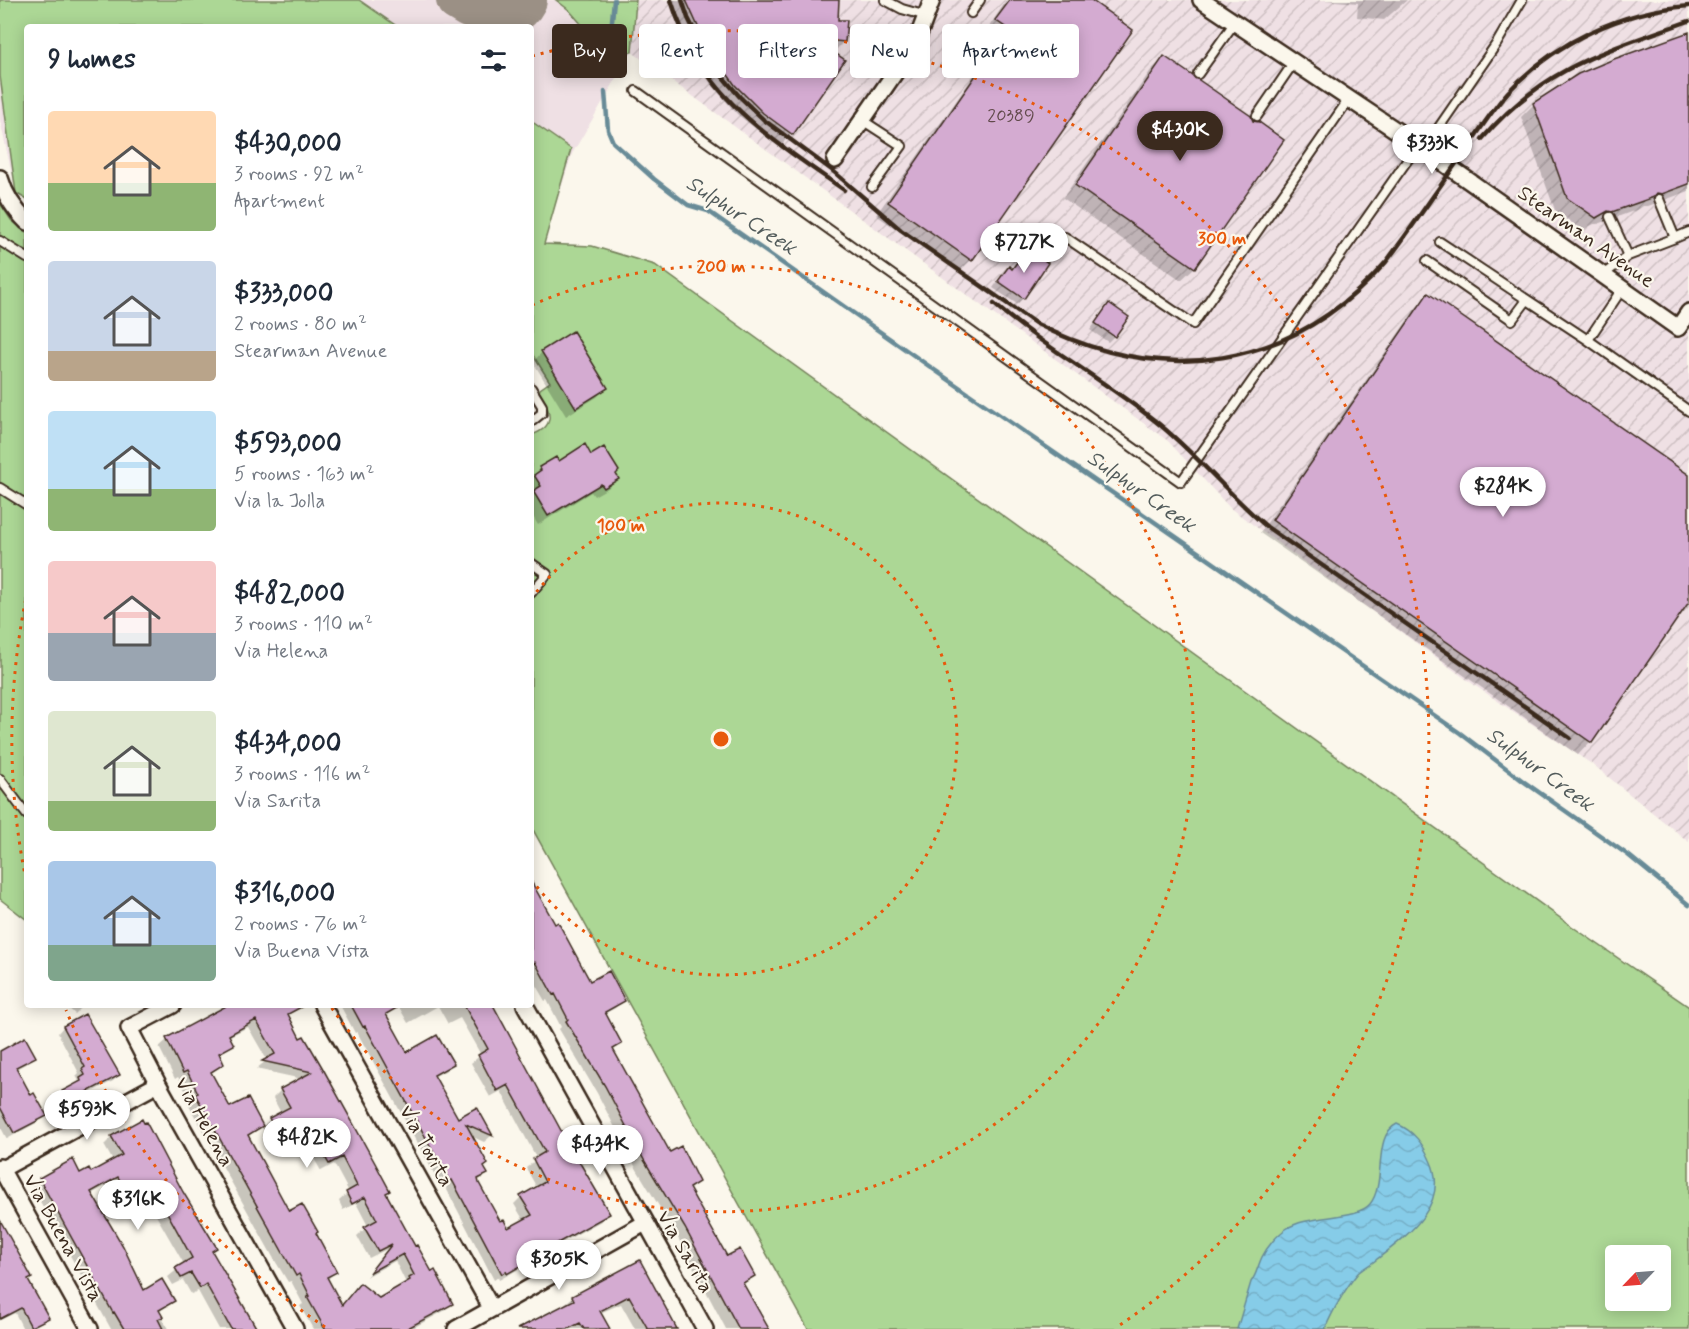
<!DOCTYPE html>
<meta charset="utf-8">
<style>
body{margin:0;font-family:Mynerve,sans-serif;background:#f6f6f7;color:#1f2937;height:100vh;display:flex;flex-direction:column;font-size:22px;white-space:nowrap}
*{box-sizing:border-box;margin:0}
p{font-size:20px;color:#747a83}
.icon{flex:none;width:33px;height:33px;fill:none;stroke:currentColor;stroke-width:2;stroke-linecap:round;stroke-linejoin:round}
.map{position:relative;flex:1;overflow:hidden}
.drawer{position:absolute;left:24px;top:24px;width:510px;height:984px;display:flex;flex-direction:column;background:#fff;border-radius:6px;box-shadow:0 3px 15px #0003}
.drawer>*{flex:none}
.top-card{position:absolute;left:552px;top:24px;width:570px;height:54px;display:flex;gap:12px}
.needle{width:39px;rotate:245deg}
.tools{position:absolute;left:1605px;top:1245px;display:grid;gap:12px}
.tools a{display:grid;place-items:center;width:66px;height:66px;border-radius:6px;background:#fff;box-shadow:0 3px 15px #0003;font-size:30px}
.price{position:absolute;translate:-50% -51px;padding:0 14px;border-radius:21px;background:#fff;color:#222;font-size:20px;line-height:39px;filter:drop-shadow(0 2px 3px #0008)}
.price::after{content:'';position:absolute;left:50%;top:36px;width:18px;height:14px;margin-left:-9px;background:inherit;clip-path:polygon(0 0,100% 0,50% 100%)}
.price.current{background:#3b2a1e;color:#fff}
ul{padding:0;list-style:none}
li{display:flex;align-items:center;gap:18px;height:150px;padding:0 24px}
li span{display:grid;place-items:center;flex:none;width:168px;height:120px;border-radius:6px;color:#555}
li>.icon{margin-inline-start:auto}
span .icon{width:72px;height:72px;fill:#fffc;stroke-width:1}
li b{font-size:26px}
h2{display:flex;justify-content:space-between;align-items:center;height:72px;padding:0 24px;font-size:26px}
.chip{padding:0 21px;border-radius:6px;background:#fff;box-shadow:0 3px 15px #0003;font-size:21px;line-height:54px}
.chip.current{background:#3b2a1e;color:#fff}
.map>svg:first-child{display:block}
</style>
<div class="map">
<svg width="1689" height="1329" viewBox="0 0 1689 1329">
<defs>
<pattern id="industrial-furrows" width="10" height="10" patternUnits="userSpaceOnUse" patternTransform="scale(1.5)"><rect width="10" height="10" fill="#efe0e4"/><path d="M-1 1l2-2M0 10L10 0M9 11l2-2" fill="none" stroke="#cec0c3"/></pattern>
<pattern id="water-waves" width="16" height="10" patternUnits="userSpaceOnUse" patternTransform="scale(1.5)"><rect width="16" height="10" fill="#86cce8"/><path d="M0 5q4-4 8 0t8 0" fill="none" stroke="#75afc7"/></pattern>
</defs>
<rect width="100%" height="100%" fill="#fbf7ec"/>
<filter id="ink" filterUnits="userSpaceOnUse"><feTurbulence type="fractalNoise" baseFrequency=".0167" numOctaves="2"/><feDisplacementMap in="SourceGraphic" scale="12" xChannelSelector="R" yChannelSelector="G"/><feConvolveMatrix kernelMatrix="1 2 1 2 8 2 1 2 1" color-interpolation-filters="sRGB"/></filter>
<g filter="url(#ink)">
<path fill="#efe0e4" d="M0,0H636L632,52L572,154L543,244L531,243V27H27V200L16,193L0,120Z"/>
<path fill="url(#industrial-furrows)" d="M636,0H1689V842L1596,767L1477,687L1230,508L1168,441L632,52Z"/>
<path fill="#acd795" stroke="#74805a" stroke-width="1.5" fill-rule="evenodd" d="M0,0H359L398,27H27V200L16,193L0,76Z
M556,0H636L632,52L617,55L598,43L569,10Z
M531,121L571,149L544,244L592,246L655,265L1570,925L1689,1007V1329H808L531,826V435C557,427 551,410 539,392L540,389L550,382L531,352ZM1616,1256H1660V1300H1616Z
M0,203L11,220L27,233V920L0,899Z"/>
<path fill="url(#water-waves)" stroke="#688b97" stroke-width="1.5" d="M1397,1124C1414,1131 1423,1144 1430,1160C1451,1204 1407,1236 1376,1260C1370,1265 1363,1268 1358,1273C1346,1287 1332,1312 1325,1329H1237L1251,1282C1257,1274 1258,1265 1262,1257C1267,1247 1277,1235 1286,1229C1307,1214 1357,1220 1370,1204C1387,1183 1372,1136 1397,1124Z"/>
<path fill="#0003" fill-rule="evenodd" d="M670,0H838L836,21L843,41L832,53L843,60L791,134L779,147L737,114L711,84L693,55Z
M1007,0H1088L971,260L958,272L876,215L997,43L984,34Z
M1324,0H1407L1384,20L1357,17L1358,3Z
M1689,33V191L1648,206H1643L1639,209L1598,224H1594L1582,230L1555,210L1521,117L1534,104Z
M1164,58L1252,122L1282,140L1194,268L1181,280L1063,198L1151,70Z
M1027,251L1023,298L1017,304L993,288L1003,274L1009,268L1011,270Z
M1429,295L1689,477V599L1590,742L1578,755L1260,533L1416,308Z
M1109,305L1114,336L1108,342L1090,330Z
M542,352L606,387L597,397L566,416L533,362Z
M591,457L615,474L617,478L608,488L594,496L591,492L538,525L531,513V478L540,469Z
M531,884L589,983L623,1000L615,1008L604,1014L620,1044L612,1052L670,1154L697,1182L689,1190L726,1258L753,1276L743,1285L767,1329H726L677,1236L636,1168L597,1093L559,1029L561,1027L547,1000L545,1001L531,977Z
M65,1005H84L75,1014Z
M230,1005H285L287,1015L405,1232L451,1303L444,1311L411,1329H313L300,1306L303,1304L291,1281L288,1282L274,1259L188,1104L191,1101L178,1077L175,1079L159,1047L167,1040ZM248,1027L267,1060L256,1069L302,1079L281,1090L273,1098L281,1113L270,1119L262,1127L247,1100L229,1109L210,1074L223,1064L218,1055L232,1044L228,1037ZM261,1126L269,1140L279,1135L281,1139L298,1130L321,1171L334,1164L349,1192L339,1201L343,1210L356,1203L368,1226L357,1236L369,1258L389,1248L366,1277L395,1261L406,1283L379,1300L341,1307L327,1280L335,1272L314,1233L289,1213L247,1137Z
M340,1005H394L395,1007L385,1016L406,1054L452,1064L445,1071L433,1077L457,1120L476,1109L491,1136L484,1142L471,1136L486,1174L477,1182L500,1223L508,1230L524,1221L514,1204L521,1197L537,1188L526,1168L537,1159L501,1091L490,1097L471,1063L481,1055L460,1018L448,1024L438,1006L408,1023L399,1007L401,1005H492L563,1136L608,1214L601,1221L523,1264L517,1270L499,1280L498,1277L494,1280L445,1186L442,1188L357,1032L355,1033Z
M84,1016L119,1075L113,1081L62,1107L57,1098L79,1081L76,1076L79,1073L58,1033L63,1027Z
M0,1052L34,1056L27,1063L16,1069L30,1097L45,1115L38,1122L7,1139L0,1126Z
M112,1137L182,1193L215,1248L211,1252L255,1329H219L198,1291L191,1294L183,1280L173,1285L168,1277L184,1264L149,1203L127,1215L110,1184L91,1194L143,1292L173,1301L159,1312L168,1329H111L32,1187L40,1179L91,1174L113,1161L104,1145Z
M0,1223L47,1318L30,1329H23L15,1313L0,1320Z
M639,1262L676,1329H635L621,1304L600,1313L606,1329H520L551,1312L552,1314L573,1297Z"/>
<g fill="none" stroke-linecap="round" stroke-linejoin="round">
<path stroke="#688b97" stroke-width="4.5" d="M609,51L614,0
M605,92L608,130L613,142L654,179L688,205L708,211L936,371L1460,733L1523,781L1628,855L1689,905"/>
<path stroke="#9b9085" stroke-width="42" d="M457,0C478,14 511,29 526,0"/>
</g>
<path fill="#d4abd1" stroke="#3b2a1e" stroke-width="1.5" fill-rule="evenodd" d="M686,0H839L838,20H847L845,42L815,39L845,60L793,135L763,113L735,85L705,42Z
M1010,0H1091L1133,30L972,261L888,202L1008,29L995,20Z
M1689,32V184L1662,194L1657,193L1654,197L1612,212L1608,211L1596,218L1567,198L1533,103L1578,74L1614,59Z
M1164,56L1251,116L1253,121L1259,122L1284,140L1195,268L1075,185Z
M1027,249L1048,263L1024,299L998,281L1009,266L1012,269Z
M1428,293L1689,475V602L1592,743L1272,520Z
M1109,303L1129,317L1115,337L1095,323Z
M573,331L608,388L576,408L541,351Z
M585,444L591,455L604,447L619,471L616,474L619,479L604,488L601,484L548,516L533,491L541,486L534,475L541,470L539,467L556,457L559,461Z
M531,881L555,924L558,922L590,981L609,971L625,1001L605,1012L622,1044L613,1049L670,1152L681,1146L699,1182L689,1188L727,1256L740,1249L755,1276L743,1283L769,1329H739L685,1228L644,1160L605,1086L566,1021L568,1019L555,994L553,995L535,962L531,965Z
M228,1005H305L288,1014L300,1038L304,1036L322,1067L375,1163L390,1191L386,1193L415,1246L417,1245L432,1272L435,1270L453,1304L406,1329H325L307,1297L310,1296L299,1274L296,1276L282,1251L195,1094L198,1093L187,1071L183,1073L166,1038ZM256,1020L275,1054L262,1061L312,1072L280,1089L290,1107L269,1118L278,1134L287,1128L290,1132L306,1123L329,1164L342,1157L357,1186L346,1192L352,1204L365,1197L377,1220L364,1227L374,1244L378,1251L392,1244L369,1273L403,1254L414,1275L409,1278L410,1280L379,1298L360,1283L342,1305L327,1277L337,1272L316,1233L318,1232L302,1204L289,1211L248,1135L263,1126L248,1098L230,1107L211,1072L224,1064L219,1053L234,1045L229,1035Z
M351,1005H402L386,1014L407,1052L437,1035L454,1064L434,1075L458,1118L477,1107L493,1136L466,1124L488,1164L484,1167L488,1174L478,1179L479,1183L500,1221L504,1220L508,1228L532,1215L520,1196L545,1182L533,1159L545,1152L508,1085L497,1091L478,1055L488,1049L464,1005H493L564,1136L610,1214L525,1261L526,1263L507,1274L506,1271L502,1274L452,1180L450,1182L365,1026L363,1027Z
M85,1014L120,1075L68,1102L62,1091L81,1081L80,1078L85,1075L82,1069L85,1067L63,1026Z
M25,1037L36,1057L16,1067L31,1095L34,1093L47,1116L14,1133L0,1107V1051Z
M142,1119L144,1123L146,1122L183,1192L217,1248L212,1251L216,1258L257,1329H231L206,1284L200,1288L191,1273L181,1278L175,1268L192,1258L158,1196L135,1208L118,1177L91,1192L123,1246L144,1290L162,1279L175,1301L159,1310L163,1317L158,1319L163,1329H124L114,1312L113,1313L53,1204L39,1178L73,1159L80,1173L89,1168L91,1172L122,1155L111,1136Z
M0,1220L32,1278L28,1280L49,1318L31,1327L21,1308L0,1319Z
M640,1260L677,1329H648L629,1296L600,1311L610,1329H584L580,1323L568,1329H517L574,1300L572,1296Z"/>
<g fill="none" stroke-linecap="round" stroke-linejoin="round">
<g stroke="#3b2a1e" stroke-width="12">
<path id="lane" d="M885,0L902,9L927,16
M971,13L980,0
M1198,74L1235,22
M636,91L1181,482L1418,145
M1257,116L1294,62
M862,120L902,146L872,187
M1424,149L1497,43L1522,0
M1065,237L1193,324L1349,99
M1675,238L1689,232
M0,241L27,258
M1440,242L1588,340
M1628,256L1675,238L1659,199
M1427,261L1512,320L1527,300
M1603,275L1628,256L1610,217
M1622,289L1588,340L1689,411
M531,388L542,406V413L531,422
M0,488L27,505
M531,563L547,574L531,593
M0,779L27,815"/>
</g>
<g stroke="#3b2a1e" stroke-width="20">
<path id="street" d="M1201,0L1418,145L1678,328L1689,312
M835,160L916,42L932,0
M0,178C5,196 14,209 27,222
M173,1005L129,1028L158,1084L295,1329
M322,1005L492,1309
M525,1005L705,1329
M0,1167L90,1329
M0,1170L158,1084
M456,1329L645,1223"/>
</g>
<use href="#lane" stroke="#fbf7ec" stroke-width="8"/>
<use href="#street" stroke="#fbf7ec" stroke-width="15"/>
<path stroke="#3b2a1e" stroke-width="4.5" d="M671,0C701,97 766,135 844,190
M682,0L688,18L710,62L740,97L764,120L833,171L901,230L1035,323C1161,388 1292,370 1386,262C1415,224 1440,185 1468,147C1481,128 1493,109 1508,92C1555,42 1621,11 1689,6
M1482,139C1544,67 1603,52 1689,21
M994,304C1044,347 1102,379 1154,420C1195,452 1227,493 1267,527L1570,738"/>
</g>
</g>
<g fill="none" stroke="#e8590c" stroke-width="3" stroke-dasharray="3 6">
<path d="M531 599A236 236 0 1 1 531 879"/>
<path d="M532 305A473 473 0 1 1 331 1007"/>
<path d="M325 1327A709 709 0 0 1 66 1010M26 880A709 709 0 0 1 26 598M532 56A709 709 0 0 1 1117 1327"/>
</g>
<g text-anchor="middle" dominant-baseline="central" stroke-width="4.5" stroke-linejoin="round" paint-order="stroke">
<g font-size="18" fill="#614a4b">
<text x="1011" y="116">20389</text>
</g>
<g font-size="21" fill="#3b2a1e" stroke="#fbf7ec">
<text transform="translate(1586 237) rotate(35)">Stearman Avenue</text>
<text transform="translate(204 1122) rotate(61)">Via Helena</text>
<text transform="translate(426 1146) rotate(61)">Via Tovita</text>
<text transform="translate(63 1238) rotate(61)">Via Buena Vista</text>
<text transform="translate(685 1252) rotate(60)">Via Sarita</text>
</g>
<g font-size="22" font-style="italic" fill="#525b5b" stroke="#fbf7ec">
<text transform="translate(741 216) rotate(33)">Sulphur Creek</text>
<text transform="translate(1141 492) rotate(35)">Sulphur Creek</text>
<text transform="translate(1540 770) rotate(36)">Sulphur Creek</text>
</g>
</g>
<circle cx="721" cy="739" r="9" fill="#e8590c" stroke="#fbf7ec" stroke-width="3"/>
<g font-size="18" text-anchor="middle" font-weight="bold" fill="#e8590c" stroke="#fbf7ec" stroke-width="4.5" stroke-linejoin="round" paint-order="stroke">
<text x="1222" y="244">300 m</text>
<text x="721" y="272">200 m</text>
<text x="621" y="531">100 m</text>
</g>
</svg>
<div class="tools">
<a><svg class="needle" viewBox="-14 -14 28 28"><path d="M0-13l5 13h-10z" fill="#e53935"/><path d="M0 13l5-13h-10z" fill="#747a83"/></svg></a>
</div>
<b class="price current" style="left:1180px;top:162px">$430K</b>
<b class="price" style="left:1432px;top:175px">$333K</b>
<b class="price" style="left:1024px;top:274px">$727K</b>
<b class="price" style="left:1503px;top:518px">$284K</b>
<b class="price" style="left:87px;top:1141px">$593K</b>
<b class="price" style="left:307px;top:1169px">$482K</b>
<b class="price" style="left:600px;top:1176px">$434K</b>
<b class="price" style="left:138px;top:1231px">$316K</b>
<b class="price" style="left:559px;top:1291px">$305K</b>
<div class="top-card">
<a class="chip current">Buy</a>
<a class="chip">Rent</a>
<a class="chip">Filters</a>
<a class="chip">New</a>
<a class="chip">Apartment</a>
</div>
<section class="drawer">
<h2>9 homes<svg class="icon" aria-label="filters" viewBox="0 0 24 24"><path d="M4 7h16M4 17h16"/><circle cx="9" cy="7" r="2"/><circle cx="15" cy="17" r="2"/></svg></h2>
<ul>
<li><span style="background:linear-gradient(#ffd9b3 60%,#8fb573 0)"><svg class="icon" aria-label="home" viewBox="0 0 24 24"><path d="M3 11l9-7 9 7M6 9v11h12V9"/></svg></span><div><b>$430,000</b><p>3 rooms · 92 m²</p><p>Apartment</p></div></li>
<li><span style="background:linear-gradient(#c9d6e8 75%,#b9a48a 0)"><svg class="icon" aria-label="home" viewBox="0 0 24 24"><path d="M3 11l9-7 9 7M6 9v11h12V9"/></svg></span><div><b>$333,000</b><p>2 rooms · 80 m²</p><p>Stearman Avenue</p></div></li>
<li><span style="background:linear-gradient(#bfe0f5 65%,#8fb573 0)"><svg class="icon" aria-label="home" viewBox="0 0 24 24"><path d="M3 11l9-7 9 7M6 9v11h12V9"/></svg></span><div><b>$593,000</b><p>5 rooms · 163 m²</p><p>Via la Jolla</p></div></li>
<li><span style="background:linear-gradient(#f6c9c9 60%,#9aa5b1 0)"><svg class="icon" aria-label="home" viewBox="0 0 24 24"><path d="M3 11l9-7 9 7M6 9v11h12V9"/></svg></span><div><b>$482,000</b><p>3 rooms · 110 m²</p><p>Via Helena</p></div></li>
<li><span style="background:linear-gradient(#dfe7d0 75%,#8fb573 0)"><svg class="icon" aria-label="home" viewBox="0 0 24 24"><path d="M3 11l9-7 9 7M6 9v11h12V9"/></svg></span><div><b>$434,000</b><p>3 rooms · 116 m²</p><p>Via Sarita</p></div></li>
<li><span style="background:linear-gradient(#a9c7e8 70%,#7fa58c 0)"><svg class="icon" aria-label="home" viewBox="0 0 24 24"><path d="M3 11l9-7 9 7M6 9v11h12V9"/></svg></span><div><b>$316,000</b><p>2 rooms · 76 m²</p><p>Via Buena Vista</p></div></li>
</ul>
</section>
</div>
